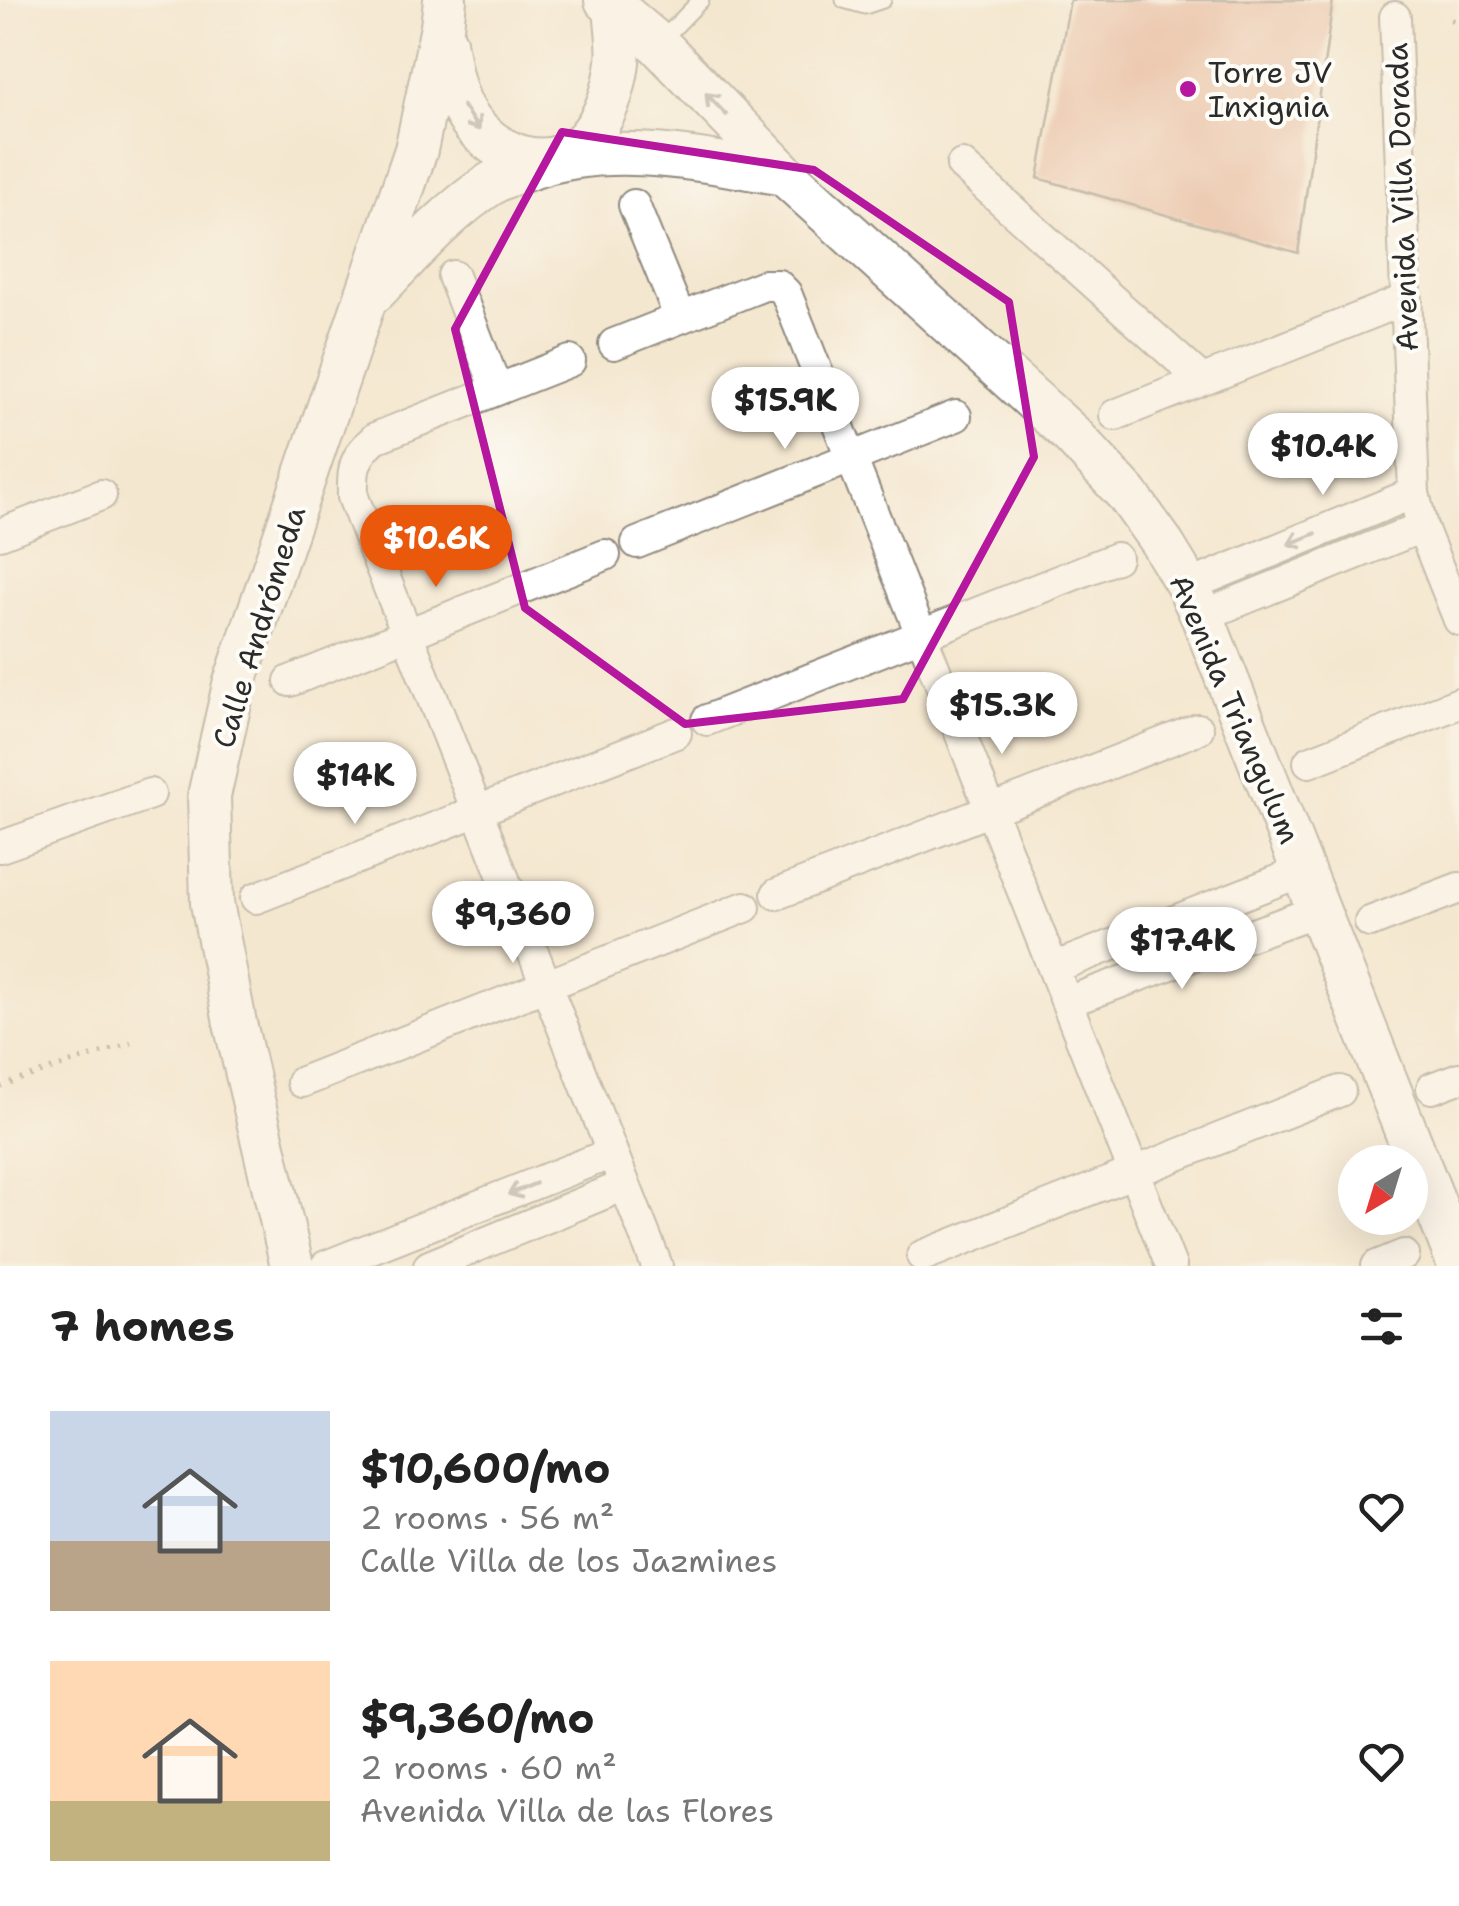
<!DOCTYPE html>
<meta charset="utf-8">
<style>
body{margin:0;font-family:"Shantell Sans",sans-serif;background:#f2f2f2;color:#222;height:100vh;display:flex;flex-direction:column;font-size:38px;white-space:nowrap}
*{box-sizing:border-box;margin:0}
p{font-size:32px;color:#767676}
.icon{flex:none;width:55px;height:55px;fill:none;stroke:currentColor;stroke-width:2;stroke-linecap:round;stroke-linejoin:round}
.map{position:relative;height:1266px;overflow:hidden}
.drawer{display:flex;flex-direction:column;background:#fff;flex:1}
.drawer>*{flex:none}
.needle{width:65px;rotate:218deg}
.buttons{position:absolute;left:1338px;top:1145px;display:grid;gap:20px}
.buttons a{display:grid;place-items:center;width:90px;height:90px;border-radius:50%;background:#fff;box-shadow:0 10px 40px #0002;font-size:50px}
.price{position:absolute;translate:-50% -85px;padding:0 22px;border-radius:35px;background:#fff;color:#222;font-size:32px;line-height:65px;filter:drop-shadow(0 2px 5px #0008)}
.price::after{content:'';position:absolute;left:50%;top:60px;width:30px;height:22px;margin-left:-15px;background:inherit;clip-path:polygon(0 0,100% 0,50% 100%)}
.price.active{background:#ea580c;color:#fff}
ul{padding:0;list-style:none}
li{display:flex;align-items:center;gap:30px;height:250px;padding:0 50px}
li span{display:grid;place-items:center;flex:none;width:280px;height:200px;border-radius:0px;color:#555}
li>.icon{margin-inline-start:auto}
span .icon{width:120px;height:120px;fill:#fffc;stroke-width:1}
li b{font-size:42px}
h2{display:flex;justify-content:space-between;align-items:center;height:120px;padding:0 50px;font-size:42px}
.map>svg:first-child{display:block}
</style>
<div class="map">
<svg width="1459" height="1266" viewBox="0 0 1459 1266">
<rect width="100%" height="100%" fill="#fdfcf7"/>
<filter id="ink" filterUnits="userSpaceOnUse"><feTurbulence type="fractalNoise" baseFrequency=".01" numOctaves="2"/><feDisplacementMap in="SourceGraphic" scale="20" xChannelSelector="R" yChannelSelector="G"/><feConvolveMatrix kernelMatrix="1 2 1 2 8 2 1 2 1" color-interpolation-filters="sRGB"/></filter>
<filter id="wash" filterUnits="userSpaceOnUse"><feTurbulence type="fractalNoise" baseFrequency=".0048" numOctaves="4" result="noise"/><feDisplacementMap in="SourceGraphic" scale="40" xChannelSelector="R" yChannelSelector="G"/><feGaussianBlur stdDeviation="2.25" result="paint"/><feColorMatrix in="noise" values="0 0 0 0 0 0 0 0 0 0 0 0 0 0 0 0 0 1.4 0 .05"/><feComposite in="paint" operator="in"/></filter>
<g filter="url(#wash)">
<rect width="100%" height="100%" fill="#f4e7d0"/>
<g id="blocks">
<path fill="#e3a68b" d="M1070,0H1333L1298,253L1038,178Z"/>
</g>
</g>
<g filter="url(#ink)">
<use href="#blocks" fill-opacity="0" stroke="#90897e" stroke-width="2.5"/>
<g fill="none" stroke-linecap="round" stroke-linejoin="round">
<g stroke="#90897e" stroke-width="19">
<path id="service" d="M844,0L865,6L883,0
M661,41L701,0"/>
</g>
<g stroke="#90897e" stroke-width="34">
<path id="minor" d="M1395,17L1414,493L1422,527L1459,620
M962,165L1202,380
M634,205L680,318
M453,276L497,390
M614,344L764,285H778L786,293L1171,1266
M570,361L375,438C354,457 352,468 353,497L657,1266
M1115,415L1407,299
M0,534L101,495
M637,543L956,416
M1188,586L1414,493
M1202,616L1422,527
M290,681L605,555
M707,720L1116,558
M1309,762L1459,703
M0,847L150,794
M777,894L1198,729
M256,898L676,733
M1370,922L1459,888
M1053,968L1303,871
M1067,1002L1319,910
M302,1082L745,907
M1432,1088L1459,1078
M922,1256L1340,1091
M326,1266L612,1153
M429,1266L625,1185
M1377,1266L1404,1255"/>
</g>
<g stroke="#90897e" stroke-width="46">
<path id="secondary" d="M606,0L658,44L784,174L1071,434L1127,494L1160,540L1188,586L1202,616L1459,1265
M445,42C449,66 452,88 463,109C487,153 546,180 586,140C605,120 615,88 618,62C620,45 616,25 615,7
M375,291C412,253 447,212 492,183C503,176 516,173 528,169C610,139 700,160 784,174
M292,1266L235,1023L212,903L209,796L234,685L416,150L442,27L445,0"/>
</g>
<path stroke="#90897e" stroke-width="5" stroke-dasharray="2.5 8" stroke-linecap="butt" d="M1451,20L1459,22
M0,1086L131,1043"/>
<use href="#service" stroke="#fff" stroke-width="15"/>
<use href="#minor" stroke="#fff" stroke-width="30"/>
<use href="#secondary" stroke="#fff" stroke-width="42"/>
</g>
<defs><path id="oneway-shaft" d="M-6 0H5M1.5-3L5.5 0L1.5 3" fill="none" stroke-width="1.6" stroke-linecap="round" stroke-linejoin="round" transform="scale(2.5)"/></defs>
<g stroke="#a0a0a0">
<use href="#oneway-shaft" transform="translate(716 104) rotate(-134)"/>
<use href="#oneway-shaft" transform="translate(471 118) rotate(56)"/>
<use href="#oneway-shaft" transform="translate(1302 539) rotate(158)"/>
<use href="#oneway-shaft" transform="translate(522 1189) rotate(158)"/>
</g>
</g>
<path d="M0 0H1459V1266H0ZM562,132L814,170L1009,302L1034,457L903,699L685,724L525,608L455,329Z" fill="#f4e7d0" fill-opacity=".55" fill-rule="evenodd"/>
<path fill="none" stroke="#b5179e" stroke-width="8" stroke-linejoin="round" d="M562,132L814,170L1009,302L1034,457L903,699L685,724L525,608L455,329Z"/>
<circle fill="#b5179e" stroke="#fdfcf7" stroke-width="4" cx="1188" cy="89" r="10"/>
<g text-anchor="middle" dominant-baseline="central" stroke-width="8" stroke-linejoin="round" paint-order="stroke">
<g font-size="30" fill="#2b2b2b" stroke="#fdfcf7" text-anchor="start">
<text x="1208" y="72">Torre JV<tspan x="1208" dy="34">Inxignia</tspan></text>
</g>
<g font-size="30" fill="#2b2b2b" stroke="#fdfcf7">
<text transform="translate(1402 197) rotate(-92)">Avenida Villa Dorada</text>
<text transform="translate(259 627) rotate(-73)">Calle Andrómeda</text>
<text transform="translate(1235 709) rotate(67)">Avenida Triangulum</text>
</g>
</g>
</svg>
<div class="buttons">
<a><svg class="needle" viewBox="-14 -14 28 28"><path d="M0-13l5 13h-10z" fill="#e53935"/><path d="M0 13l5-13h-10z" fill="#767676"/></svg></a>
</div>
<b class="price" style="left:785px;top:452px">$15.9K</b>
<b class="price" style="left:1323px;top:498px">$10.4K</b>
<b class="price active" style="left:436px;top:590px">$10.6K</b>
<b class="price" style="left:1002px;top:757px">$15.3K</b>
<b class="price" style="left:355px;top:827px">$14K</b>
<b class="price" style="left:513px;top:966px">$9,360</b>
<b class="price" style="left:1182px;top:992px">$17.4K</b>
</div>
<section class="drawer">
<h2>7 homes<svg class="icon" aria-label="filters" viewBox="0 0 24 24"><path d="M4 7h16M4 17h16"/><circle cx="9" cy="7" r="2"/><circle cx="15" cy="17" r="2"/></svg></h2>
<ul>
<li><span style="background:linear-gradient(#c9d6e8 65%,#b9a48a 0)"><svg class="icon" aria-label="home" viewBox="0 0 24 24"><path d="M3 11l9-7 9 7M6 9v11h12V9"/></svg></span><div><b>$10,600/mo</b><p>2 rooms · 56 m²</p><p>Calle Villa de los Jazmines</p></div><svg class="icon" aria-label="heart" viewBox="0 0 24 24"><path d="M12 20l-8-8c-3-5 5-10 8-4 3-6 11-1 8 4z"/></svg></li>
<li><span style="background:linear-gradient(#ffd9b3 70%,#c2b280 0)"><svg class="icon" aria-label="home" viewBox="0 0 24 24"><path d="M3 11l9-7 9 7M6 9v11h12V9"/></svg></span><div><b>$9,360/mo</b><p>2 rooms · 60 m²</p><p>Avenida Villa de las Flores</p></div><svg class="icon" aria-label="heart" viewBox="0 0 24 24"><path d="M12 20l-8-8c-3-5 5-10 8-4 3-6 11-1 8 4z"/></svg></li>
</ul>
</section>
